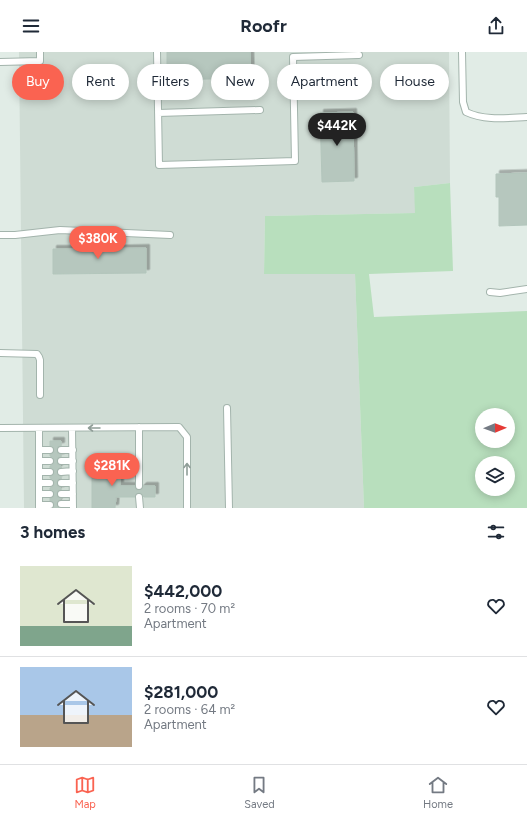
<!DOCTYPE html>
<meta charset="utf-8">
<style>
body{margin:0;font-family:Figtree,sans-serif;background:#f6f6f7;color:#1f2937;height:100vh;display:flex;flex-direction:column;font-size:15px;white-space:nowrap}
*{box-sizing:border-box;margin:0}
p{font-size:13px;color:#747a83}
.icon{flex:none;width:22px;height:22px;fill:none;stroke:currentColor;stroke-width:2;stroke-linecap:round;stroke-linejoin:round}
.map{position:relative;height:456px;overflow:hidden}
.panel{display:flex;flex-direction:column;background:#fff;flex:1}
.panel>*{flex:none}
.banner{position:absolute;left:12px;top:12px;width:503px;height:36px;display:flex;gap:8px}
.needle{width:26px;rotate:89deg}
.tools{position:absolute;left:475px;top:356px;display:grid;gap:8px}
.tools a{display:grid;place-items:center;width:40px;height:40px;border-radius:50%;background:#fff;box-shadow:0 2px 10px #0003;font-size:20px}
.price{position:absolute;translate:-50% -34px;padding:0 9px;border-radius:14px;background:#fa6351;color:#fff;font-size:13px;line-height:26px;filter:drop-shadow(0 1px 2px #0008)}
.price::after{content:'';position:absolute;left:50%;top:24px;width:12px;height:9px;margin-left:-6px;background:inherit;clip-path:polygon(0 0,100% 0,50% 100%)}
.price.on{background:#222;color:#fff}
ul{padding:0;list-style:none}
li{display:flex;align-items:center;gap:12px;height:100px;padding:0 20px}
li+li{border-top:1px solid #e0e1e3}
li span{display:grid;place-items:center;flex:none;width:112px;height:80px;border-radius:0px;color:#555}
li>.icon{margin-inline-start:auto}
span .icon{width:48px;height:48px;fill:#fffc;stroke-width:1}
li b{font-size:17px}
h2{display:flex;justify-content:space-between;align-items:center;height:48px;padding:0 20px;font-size:17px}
.tag{padding:0 14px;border-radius:18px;background:#fff;box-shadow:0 2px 10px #0003;font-size:14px;line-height:36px}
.tag.on{background:#fa6351;color:#fff}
header{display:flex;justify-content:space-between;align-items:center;height:52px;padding:0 20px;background:#fff;font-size:18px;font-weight:700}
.tabs{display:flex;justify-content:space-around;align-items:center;height:56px;border-top:1px solid #e0e1e3;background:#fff;font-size:11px;color:#747a83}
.tabs a{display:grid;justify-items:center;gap:2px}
.tabs .on{color:#fa6351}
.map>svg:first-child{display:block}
</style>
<header><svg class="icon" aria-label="menu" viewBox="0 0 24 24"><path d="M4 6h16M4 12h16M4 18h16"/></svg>Roofr<svg class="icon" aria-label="share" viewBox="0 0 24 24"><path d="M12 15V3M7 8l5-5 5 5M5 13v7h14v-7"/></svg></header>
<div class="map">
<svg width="527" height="456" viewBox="0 0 527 456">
<defs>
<filter id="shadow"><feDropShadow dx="3.5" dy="-3.5" stdDeviation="0" flood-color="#0004"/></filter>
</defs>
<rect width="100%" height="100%" fill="#e1ece6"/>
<path fill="#cfdcd4" d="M19,0H449L450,131L414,135L416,161L265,164L264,222L355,221L364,456H24Z"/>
<path fill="#b8dfbd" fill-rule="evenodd" d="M450,131L453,219L369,222L374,265L527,259V456H364L355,222H264L265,164L415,161L414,135ZM482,363H508V389H482ZM482,411H508V437H482Z"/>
<path fill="#b6c7be" stroke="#b3c6bc" filter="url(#shadow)" d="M167,0H250L251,26L167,28Z
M353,60L354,129L322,130L320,61Z
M527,121V173L499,174V145H496V122Z
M76,186H96V197L146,196V221L53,222V197H76Z
M50,389H61V394H58L57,398V401L61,402V405H58L57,409V412L61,414V415L58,417L57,420L58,423L61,424V426L58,427L57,431V434L61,436V438H58L57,442V445L61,446L57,452L59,456H53L54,451L50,449V446L54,445V442L53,438H50V436L54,434V431L53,427L50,426V424L54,423V420L53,416H50V414L54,412V409L53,405L50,404V402L54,401V398L53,394H50Z
M92,409H113V423H120V434H135L136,438H139L143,434H155V445H144L141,441H138L135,445H116L115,456H92Z"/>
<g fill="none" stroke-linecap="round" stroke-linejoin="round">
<g stroke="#a3b4ac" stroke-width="8">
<path id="lane" d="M157,0L159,113L295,109L293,5L359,3
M462,0L463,50L466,60C485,69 506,66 527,65
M0,10L40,9V0
M158,61L260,58
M0,183H15L60,178L170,183
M490,240L500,241L527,237
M0,301L37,302L39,305L40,308V343
M227,356L229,456
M139,375V434
M0,376L179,375L187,385V456
M39,376V456
M72,376L73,456
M39,398H50
M61,398H73
M39,409H50
M61,409H73
M39,420H50
M61,420L73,419
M39,431H50
M61,431H73
M39,442H50
M61,442H73
M139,445L140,456
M61,452H73
M39,453H50"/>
</g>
<use href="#lane" stroke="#fff" stroke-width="6"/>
</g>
<defs><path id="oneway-shaft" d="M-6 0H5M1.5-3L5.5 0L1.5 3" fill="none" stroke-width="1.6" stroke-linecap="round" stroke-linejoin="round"/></defs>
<g stroke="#909e98">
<use href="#oneway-shaft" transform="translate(94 376) rotate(180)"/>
<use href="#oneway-shaft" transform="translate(187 417) rotate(-90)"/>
</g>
</svg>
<div class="tools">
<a><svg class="needle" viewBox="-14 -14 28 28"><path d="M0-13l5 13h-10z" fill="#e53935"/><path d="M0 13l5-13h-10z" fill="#747a83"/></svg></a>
<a><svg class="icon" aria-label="layers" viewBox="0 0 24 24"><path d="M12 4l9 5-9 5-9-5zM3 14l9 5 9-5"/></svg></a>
</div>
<b class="price on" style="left:337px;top:95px">$442K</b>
<b class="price" style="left:98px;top:208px">$380K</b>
<b class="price" style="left:112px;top:435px">$281K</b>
<div class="banner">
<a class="tag on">Buy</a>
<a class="tag">Rent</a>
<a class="tag">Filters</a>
<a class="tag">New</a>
<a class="tag">Apartment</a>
<a class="tag">House</a>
</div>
</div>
<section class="panel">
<h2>3 homes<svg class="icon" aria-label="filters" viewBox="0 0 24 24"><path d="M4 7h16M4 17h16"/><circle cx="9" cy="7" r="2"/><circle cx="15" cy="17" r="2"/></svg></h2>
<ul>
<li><span style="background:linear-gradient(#dfe7d0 75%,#7fa58c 0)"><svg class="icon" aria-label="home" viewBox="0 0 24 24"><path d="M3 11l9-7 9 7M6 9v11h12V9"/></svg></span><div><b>$442,000</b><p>2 rooms · 70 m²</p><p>Apartment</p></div><svg class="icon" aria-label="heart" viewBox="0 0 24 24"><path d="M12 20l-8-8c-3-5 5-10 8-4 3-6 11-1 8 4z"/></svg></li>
<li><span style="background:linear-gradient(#a9c7e8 60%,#b9a48a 0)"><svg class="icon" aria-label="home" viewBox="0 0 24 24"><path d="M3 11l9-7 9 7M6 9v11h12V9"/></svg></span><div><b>$281,000</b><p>2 rooms · 64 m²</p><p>Apartment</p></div><svg class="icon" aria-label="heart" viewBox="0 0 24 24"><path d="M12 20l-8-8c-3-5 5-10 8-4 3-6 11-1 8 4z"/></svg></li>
</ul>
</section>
<nav class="tabs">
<a class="on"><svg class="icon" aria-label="map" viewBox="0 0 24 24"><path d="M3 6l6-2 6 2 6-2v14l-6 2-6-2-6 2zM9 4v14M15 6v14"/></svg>Map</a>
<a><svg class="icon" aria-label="saved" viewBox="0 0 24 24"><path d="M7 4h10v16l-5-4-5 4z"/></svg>Saved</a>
<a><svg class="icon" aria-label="home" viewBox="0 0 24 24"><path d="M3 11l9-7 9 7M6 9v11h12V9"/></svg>Home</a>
</nav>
